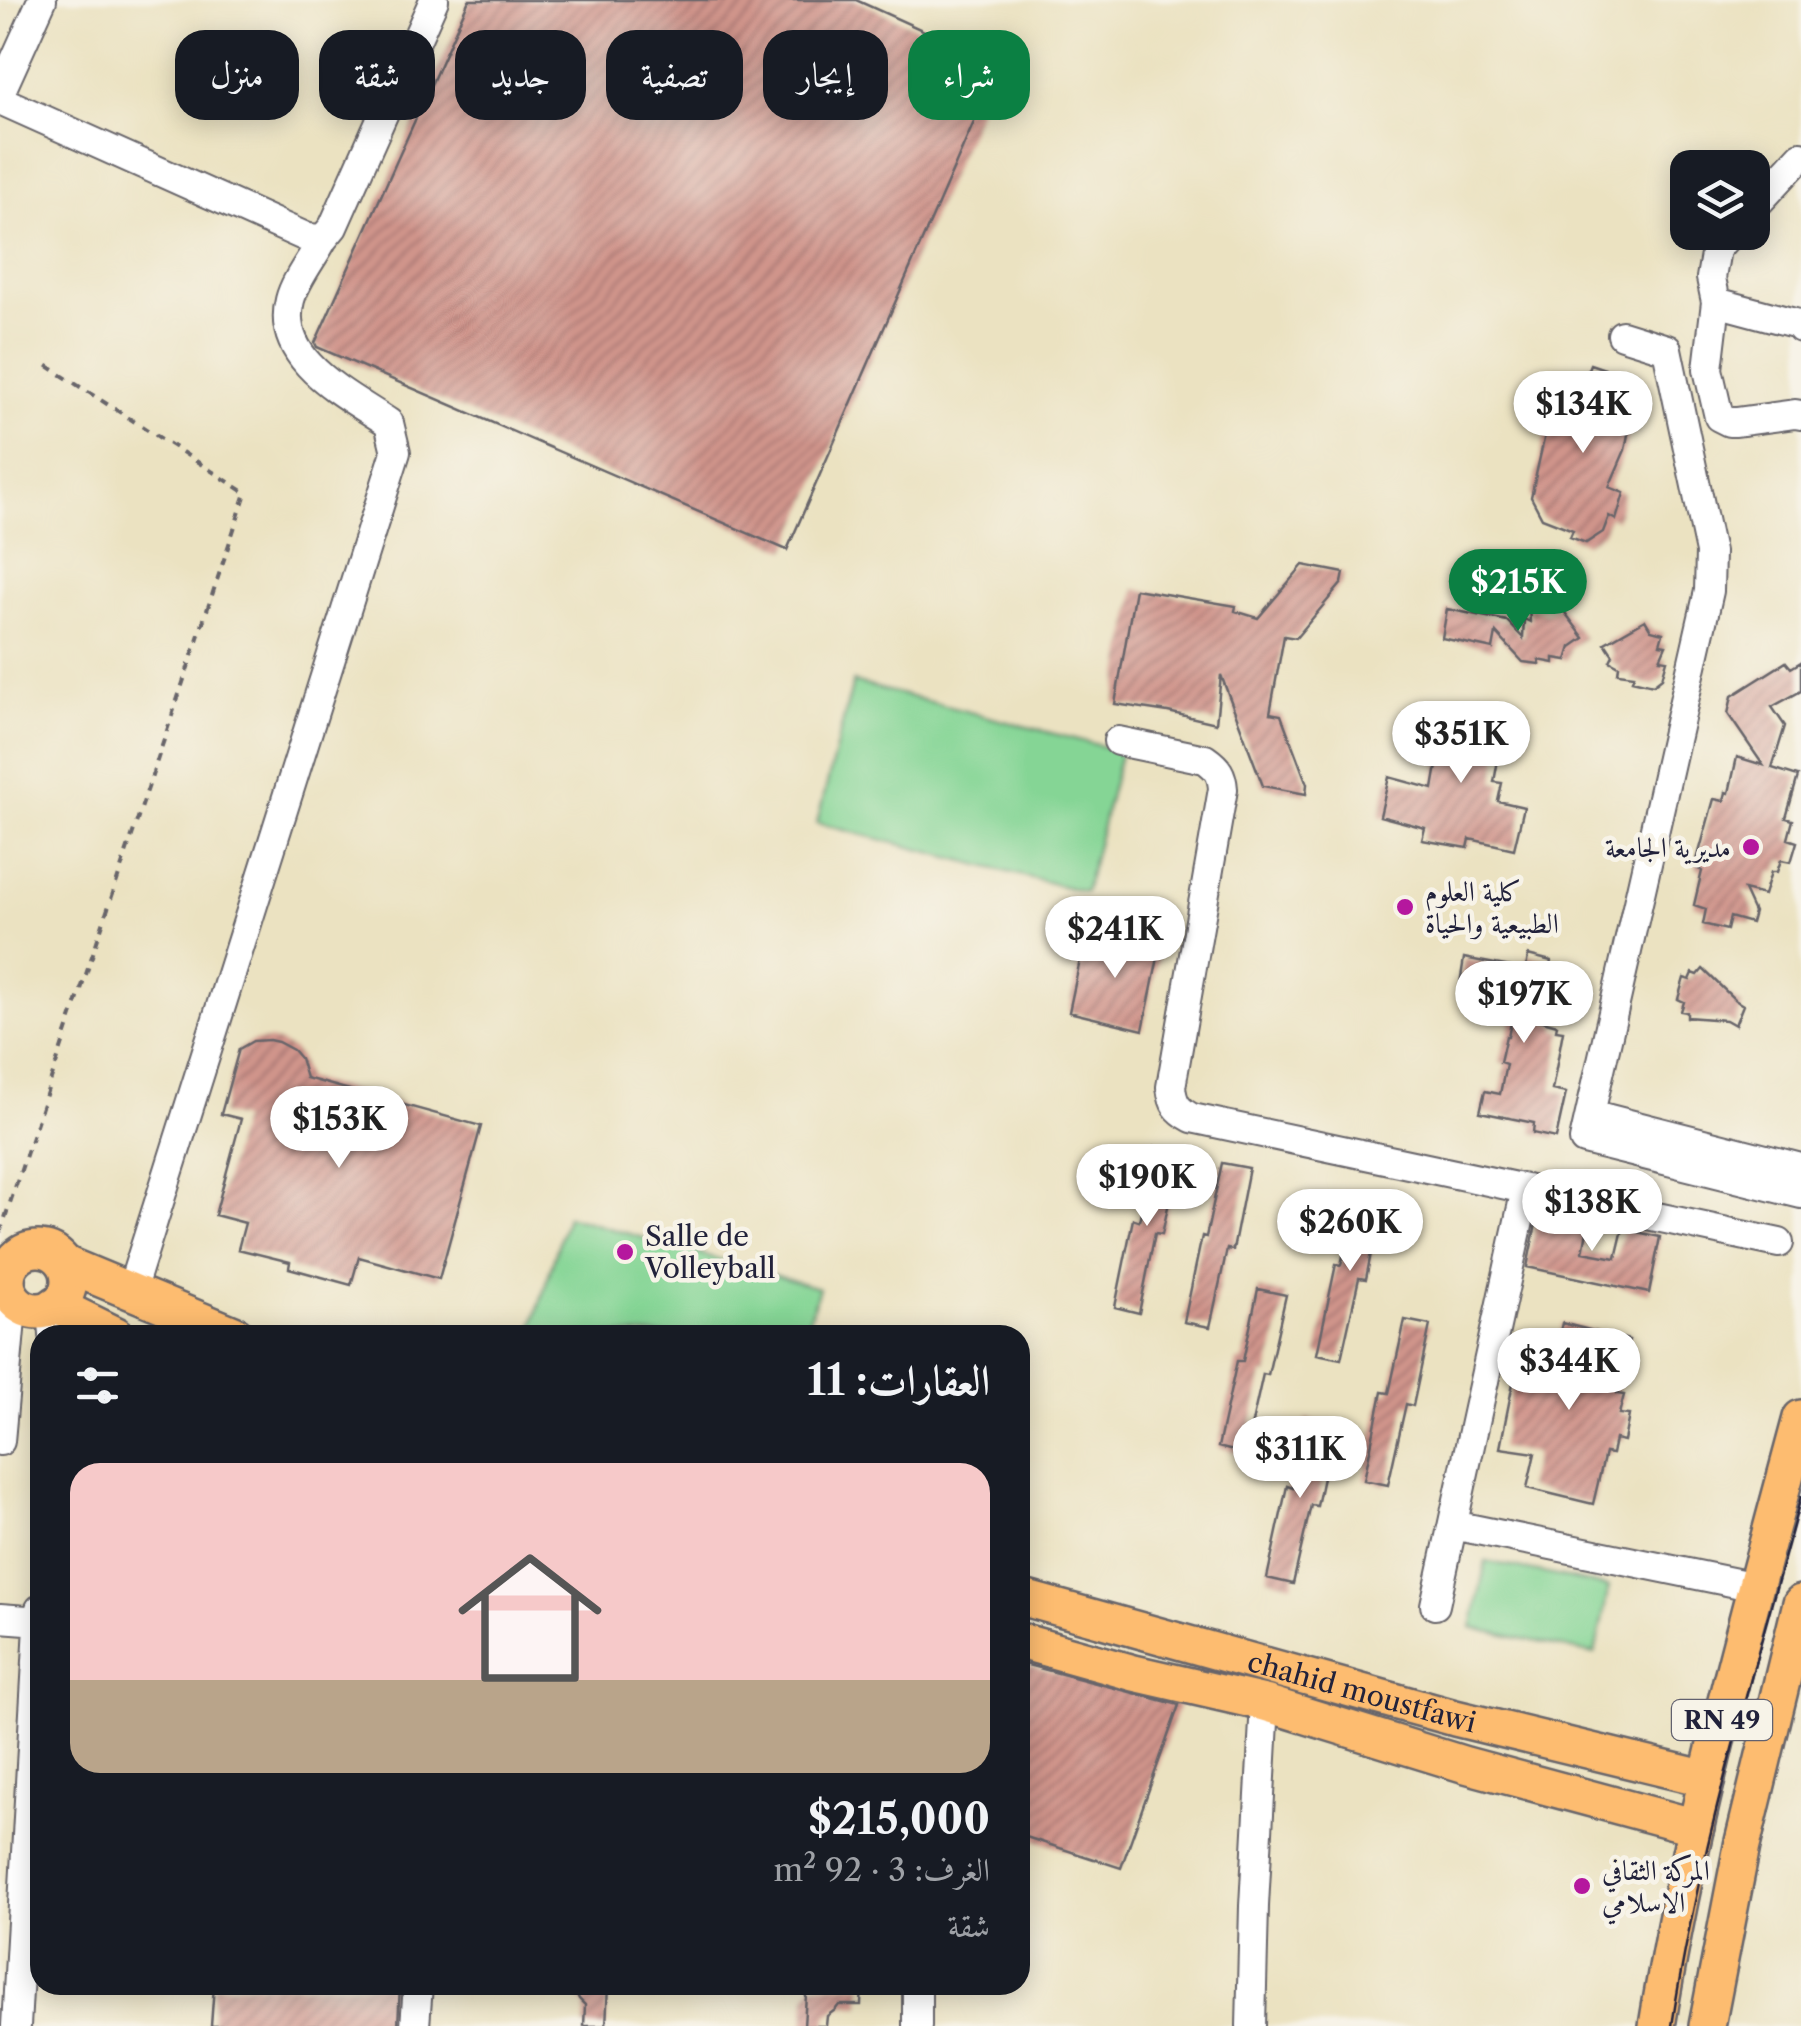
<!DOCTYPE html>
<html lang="ar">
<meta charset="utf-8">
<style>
body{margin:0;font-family:"Libre Caslon Text",Amiri,serif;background:#242831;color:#f1f3f6;direction:rtl;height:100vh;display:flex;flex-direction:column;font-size:38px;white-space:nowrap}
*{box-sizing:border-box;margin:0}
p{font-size:32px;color:#9ea1a6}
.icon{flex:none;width:55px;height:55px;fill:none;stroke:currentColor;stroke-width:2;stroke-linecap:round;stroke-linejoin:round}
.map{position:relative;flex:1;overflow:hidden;direction:ltr}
.drawer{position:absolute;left:30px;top:1325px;width:1000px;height:670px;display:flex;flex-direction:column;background:#171b24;border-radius:30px;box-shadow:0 5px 25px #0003;direction:rtl}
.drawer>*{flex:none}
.hud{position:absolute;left:30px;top:30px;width:1000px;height:90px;direction:rtl;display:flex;gap:20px}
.tools{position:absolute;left:1670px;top:150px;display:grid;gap:20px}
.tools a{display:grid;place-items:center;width:100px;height:100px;border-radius:20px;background:#171b24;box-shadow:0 5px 25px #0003;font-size:50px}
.price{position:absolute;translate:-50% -85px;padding:0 22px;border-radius:35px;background:#fff;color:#222;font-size:32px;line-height:65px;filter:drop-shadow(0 2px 5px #0008)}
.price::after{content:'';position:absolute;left:50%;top:60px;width:30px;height:22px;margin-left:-15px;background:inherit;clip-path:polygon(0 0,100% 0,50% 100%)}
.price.current{background:#0b8043;color:#fff}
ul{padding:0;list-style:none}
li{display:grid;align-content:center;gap:20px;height:530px;padding:0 40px}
li span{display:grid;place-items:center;height:310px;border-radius:30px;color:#555}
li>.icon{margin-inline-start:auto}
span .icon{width:180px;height:180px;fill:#fffc;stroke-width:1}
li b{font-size:42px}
h2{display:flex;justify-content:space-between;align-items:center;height:120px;padding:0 40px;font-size:42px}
.tag{padding:0 35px;border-radius:30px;background:#171b24;box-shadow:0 5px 25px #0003;font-size:35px;line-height:90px}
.tag.current{background:#0b8043;color:#fff}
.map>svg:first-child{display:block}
</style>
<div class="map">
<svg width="1801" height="2026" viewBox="0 0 1801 2026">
<defs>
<pattern id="building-hatch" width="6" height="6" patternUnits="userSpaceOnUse" patternTransform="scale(2.5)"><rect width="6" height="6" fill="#d0948b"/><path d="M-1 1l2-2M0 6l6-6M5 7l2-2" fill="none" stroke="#a87873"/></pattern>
</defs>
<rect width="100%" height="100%" fill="#f7f3e8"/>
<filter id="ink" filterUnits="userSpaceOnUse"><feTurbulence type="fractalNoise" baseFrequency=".01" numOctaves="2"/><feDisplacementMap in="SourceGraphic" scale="20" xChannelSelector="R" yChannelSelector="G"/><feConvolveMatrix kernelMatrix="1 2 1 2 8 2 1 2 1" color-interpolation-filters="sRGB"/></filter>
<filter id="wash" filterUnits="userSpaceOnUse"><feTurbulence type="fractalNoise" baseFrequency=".0048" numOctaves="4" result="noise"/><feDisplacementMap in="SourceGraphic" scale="40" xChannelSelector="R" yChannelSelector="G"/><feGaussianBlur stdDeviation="2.25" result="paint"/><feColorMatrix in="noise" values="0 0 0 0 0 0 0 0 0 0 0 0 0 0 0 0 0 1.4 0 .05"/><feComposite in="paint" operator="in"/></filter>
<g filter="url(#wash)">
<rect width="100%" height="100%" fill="#ebe2c1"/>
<path fill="#85d595" stroke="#547c68" stroke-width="2.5" d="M853,682L1121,751L1085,892L817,823Z
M567,1216L819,1288L804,1335H530Z
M1486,1561L1609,1587L1595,1654L1472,1628Z"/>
<g id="blocks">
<path fill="url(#building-hatch)" d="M469,0H856L971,52L991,83L787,550L317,347L315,343Z
M1590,364L1617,373L1612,388L1621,391L1617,400L1629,404L1631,419L1625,450L1609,487L1624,493L1616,520L1609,516L1603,532L1586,543L1570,537L1573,530L1542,518L1531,497L1547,426L1564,385L1572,387L1575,380L1583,382Z
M1303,565L1344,573L1342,583L1296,638L1284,636L1270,713L1281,715L1307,784L1306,794L1263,786L1221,675L1216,723L1168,712L1115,704L1135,589L1236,606L1235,611L1258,618Z
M1560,606L1584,638L1571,647L1567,660L1554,658V663L1539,660L1540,664L1523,662L1496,633L1493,649L1442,638L1447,609L1507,621L1523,638L1524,619L1530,622L1529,607L1546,613Z
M1645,620L1651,630L1663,633L1660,644L1666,645L1660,659L1667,660L1662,678L1653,685L1632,680L1634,675L1618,673L1619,666L1610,661L1613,655L1605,643Z
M1786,662L1791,668L1801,662V691L1772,707L1785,726L1772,768L1798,776L1786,818L1793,820L1788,839L1797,842L1791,862L1781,860L1777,872H1771L1764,895L1744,890L1754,912L1751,923L1730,917L1727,930L1703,924L1706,909L1694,905L1702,871L1695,867L1714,799L1724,801L1726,792L1729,793L1737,757L1763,765L1728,714L1732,696Z
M1451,706L1478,709L1486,718L1519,721L1515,740L1502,738L1494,782L1502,783L1498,801L1524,807L1514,849L1470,839L1468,848L1422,840L1425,828L1380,816L1389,777L1433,789L1438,760L1433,759L1438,731L1445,732Z
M1086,932L1160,948L1143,1030L1069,1012Z
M1528,955L1551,961L1539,1020L1557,1025L1556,1030L1563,1031L1552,1090L1566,1093L1556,1138L1533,1133L1534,1123L1480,1112L1485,1091L1500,1094L1506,1064L1500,1062L1506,1036H1508L1517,996L1460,984L1464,958L1526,970Z
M1703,969L1735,1000L1743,1005L1735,1025L1726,1020L1687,1017V1012L1681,1011L1684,1002L1678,999L1684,978L1690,980L1693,973L1698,975Z
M269,1040L278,1042L293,1050L300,1058L306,1078L481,1126L439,1279L359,1257L351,1285L289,1268L290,1262L238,1249L245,1223L215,1215L241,1119L221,1114L239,1049L253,1041Z
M1155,1147L1180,1152L1162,1234L1155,1233L1139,1313L1115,1307L1133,1219L1139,1221Z
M1222,1163L1249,1168L1233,1250L1227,1249L1210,1327L1184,1322L1202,1236L1206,1237Z
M1357,1192L1382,1196L1366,1279L1359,1278L1341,1359L1317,1354L1336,1264L1341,1265Z
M1539,1210L1589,1220L1583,1252L1616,1258L1623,1229L1660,1237L1649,1293L1527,1267Z
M1258,1289L1286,1295L1268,1375L1263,1374L1245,1454L1218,1447L1237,1361H1243Z
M1405,1320L1430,1325L1413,1406L1406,1404L1388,1485L1364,1480L1382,1392L1389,1393Z
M1562,1323L1629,1340L1617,1394L1624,1395L1619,1414L1629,1415L1624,1441L1615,1439L1612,1454L1605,1453L1593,1504L1527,1488L1535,1453L1500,1448L1517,1363L1552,1369Z
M1306,1419L1334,1425L1317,1506L1311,1505L1293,1584L1267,1578L1287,1486L1293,1488Z
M1020,1663L1179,1705L1121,1868L1020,1835Z
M214,1985H400L398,2026H211Z
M573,1985H608L606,2026H584L585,2005L579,1999Z
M813,1985H862L861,2005H839L835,2010L827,2016L826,2026H804L806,1995Z"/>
</g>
</g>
<g filter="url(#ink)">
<use href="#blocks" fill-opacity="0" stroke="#68656a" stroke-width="2.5"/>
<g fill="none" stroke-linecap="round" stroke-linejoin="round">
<g stroke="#68656a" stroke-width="32">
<path id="minor" d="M0,93L42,0
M0,100L308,238L323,239L333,227L434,0
M1752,209L1801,156
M1731,232L1716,249L1711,278L1716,302L1708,369L1719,417L1729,422H1736L1795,414L1801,415
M1716,302L1798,324L1801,328
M1622,335L1667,349L1710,552L1709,591L1584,1140L1801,1194
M1118,741L1205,759C1218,768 1222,774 1223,789L1171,1087C1173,1104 1177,1110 1192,1118L1779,1243
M1590,1114L1801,1168
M131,1291L396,452L389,423C348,395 274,361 290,300C295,280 313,258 323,239
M52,1307L54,1335
M0,1441L13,1297
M1453,1525L1756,1587
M1435,1605L1526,1189
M0,1618L40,1621
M16,2026L40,1609
M415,2026L418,1985
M917,2026V1985
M1251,2026L1254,1906L1265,1703"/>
</g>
<g stroke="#68656a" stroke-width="40">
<g id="major">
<circle cx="38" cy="1280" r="31"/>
<path d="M65,1264L236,1335"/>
<path d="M55,1305L116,1335"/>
<path id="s1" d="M1020,1597L1455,1718L1707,1779"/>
<path d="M1020,1641L1134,1673L1265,1703L1466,1765L1696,1827"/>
<path d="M1657,2026C1690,1820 1747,1619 1801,1418"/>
<path d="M1707,2026L1742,1846L1801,1603"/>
</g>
</g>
<path stroke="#68656a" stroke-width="4" stroke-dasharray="8 8" stroke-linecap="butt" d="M0,1233L246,493L46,365"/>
<use href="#minor" stroke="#fff" stroke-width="28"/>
<use href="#major" stroke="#fdbc70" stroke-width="35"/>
<path stroke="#22223b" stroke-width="2.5" d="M1672,2026C1699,1847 1754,1672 1801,1497"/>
</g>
</g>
<g fill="#b5179e" stroke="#f7f3e8" stroke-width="4">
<circle cx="1751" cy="847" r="10"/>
<circle cx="1405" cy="907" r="10"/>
<circle cx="625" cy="1252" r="10"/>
<circle cx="1582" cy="1886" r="10"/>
</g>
<g text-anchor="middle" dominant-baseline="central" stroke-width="9" stroke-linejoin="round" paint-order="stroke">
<rect fill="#f7f3e8" stroke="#62616f" stroke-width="2.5" x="1672" y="1700" width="100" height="40" rx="8"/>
<g font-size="25" font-weight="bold" fill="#22223b">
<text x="1722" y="1720">RN 49</text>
</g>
<g font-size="28" fill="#22223b" stroke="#f7f3e8" text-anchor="start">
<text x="1731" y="847" text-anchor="end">مديرية الجامعة</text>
<text x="1425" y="891">كلية العلوم<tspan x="1425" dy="32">الطبيعية والحياة</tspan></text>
<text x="645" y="1236">Salle de<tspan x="645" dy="32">Volleyball</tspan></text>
<text x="1602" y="1870">المركة الثقافي<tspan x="1602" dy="32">الاسلامي</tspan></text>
</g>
<g font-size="28" fill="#22223b" stroke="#f7f3e8">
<text stroke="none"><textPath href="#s1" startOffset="355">chahid moustfawi</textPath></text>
</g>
</g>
</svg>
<div class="tools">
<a><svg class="icon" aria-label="layers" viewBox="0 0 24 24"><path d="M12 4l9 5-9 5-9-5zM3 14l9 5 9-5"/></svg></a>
</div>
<b class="price" style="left:1583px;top:456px">$134K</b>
<b class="price current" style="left:1518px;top:634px">$215K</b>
<b class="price" style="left:1461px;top:786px">$351K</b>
<b class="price" style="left:1115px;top:981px">$241K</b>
<b class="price" style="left:1524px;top:1046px">$197K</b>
<b class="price" style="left:339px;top:1171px">$153K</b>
<b class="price" style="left:1147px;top:1229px">$190K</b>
<b class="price" style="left:1592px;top:1254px">$138K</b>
<b class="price" style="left:1350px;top:1274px">$260K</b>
<b class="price" style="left:1569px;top:1413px">$344K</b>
<b class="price" style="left:1300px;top:1501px">$311K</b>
<div class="hud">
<a class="tag current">شراء</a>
<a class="tag">إيجار</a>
<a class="tag">تصفية</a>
<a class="tag">جديد</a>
<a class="tag">شقة</a>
<a class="tag">منزل</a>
</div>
<section class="drawer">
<h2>العقارات: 11<svg class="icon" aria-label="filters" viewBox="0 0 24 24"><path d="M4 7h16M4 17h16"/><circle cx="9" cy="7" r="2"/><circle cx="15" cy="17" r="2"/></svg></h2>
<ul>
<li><span style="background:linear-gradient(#f6c9c9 70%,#b9a48a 0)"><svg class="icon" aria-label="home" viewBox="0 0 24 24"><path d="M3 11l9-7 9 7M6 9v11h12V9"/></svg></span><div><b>$215,000</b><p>الغرف: 3 · 92 m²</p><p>شقة</p></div></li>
</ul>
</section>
</div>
